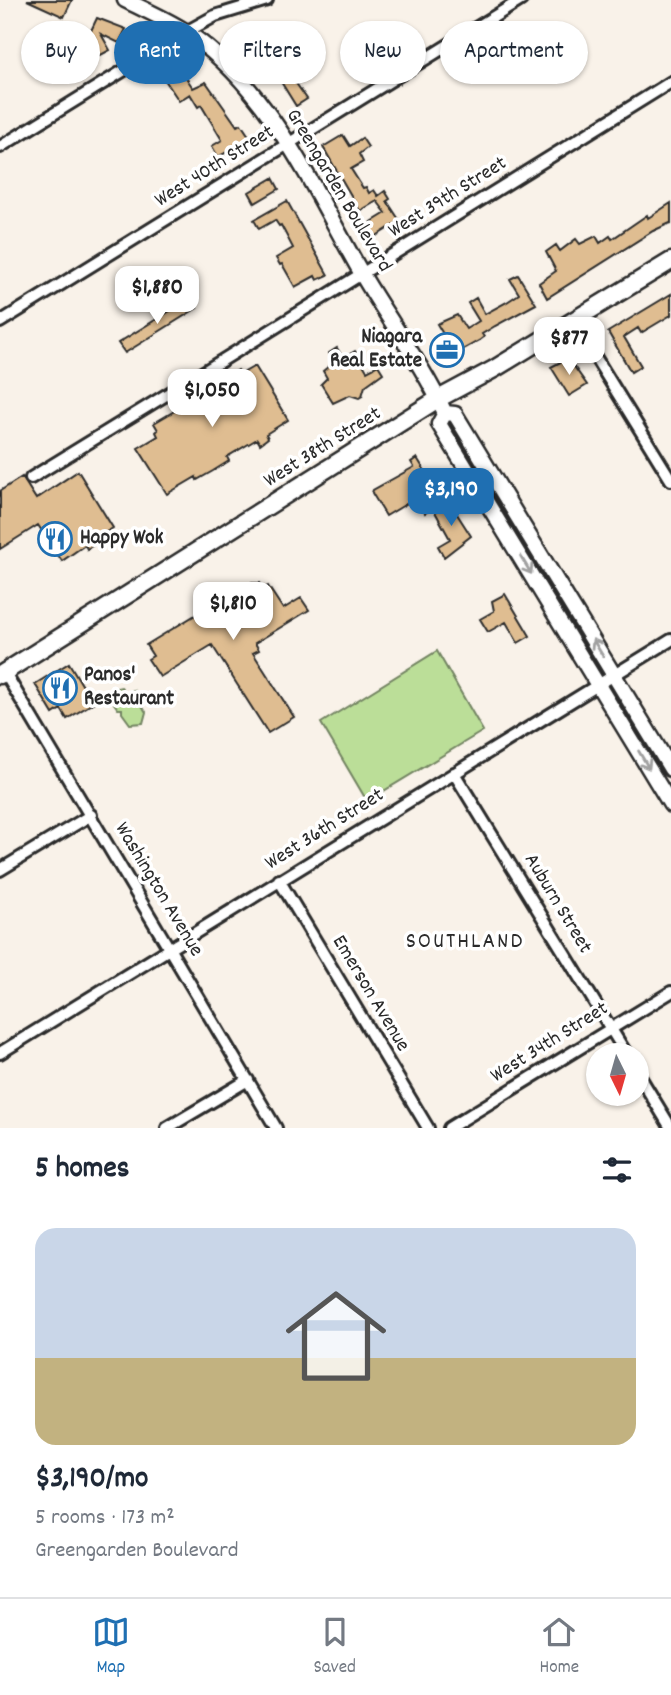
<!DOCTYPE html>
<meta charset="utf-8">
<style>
body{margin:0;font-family:Dekko,sans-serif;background:#f2f2f3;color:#1f2937;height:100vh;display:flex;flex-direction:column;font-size:26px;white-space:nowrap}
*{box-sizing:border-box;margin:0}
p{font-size:23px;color:#747a83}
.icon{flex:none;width:38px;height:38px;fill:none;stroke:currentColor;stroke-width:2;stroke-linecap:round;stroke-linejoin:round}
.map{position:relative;height:1128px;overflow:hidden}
.drawer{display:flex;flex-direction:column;background:#fff;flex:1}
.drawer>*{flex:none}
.hud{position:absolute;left:21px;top:21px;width:630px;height:63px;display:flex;gap:14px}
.needle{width:46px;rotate:175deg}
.fabs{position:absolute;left:586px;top:1043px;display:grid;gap:14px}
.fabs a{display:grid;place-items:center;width:63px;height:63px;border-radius:50%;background:#fff;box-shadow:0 2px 5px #0004;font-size:35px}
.price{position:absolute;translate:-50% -60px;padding:0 16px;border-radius:14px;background:#fff;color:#222;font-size:23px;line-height:46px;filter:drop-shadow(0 2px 4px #0008)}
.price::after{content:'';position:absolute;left:50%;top:42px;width:21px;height:16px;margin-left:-10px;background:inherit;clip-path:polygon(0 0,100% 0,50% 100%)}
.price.active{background:#1f6fb2;color:#fff}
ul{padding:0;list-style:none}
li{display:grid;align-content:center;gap:14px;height:371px;padding:0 35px}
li+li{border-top:2px solid #e0e1e3}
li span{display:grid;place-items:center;height:217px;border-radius:21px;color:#555}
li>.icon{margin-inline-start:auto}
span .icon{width:126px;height:126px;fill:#fffc;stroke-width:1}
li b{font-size:30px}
h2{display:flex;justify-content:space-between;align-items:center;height:84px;padding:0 35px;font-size:30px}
.tag{padding:0 24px;border-radius:32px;background:#fff;box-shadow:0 2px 5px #0004;font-size:24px;line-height:63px}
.tag.active{background:#1f6fb2;color:#fff}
.tabs{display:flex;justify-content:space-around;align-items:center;height:98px;border-top:2px solid #e0e1e3;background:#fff;font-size:19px;color:#747a83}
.tabs a{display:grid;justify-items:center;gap:4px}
.tabs .active{color:#1f6fb2}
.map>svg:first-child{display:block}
</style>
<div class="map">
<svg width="671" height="1128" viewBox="0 0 671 1128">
<rect width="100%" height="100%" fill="#f9f2e9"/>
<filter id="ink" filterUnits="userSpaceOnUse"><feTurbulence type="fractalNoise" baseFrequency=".0143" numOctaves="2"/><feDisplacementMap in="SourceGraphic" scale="14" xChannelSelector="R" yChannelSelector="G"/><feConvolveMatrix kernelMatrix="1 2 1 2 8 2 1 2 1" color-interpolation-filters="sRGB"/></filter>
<g filter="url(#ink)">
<path fill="#bbde98" stroke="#738462" stroke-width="2" d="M437,651L483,731L367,801L321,723Z
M121,687L126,693L134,690C141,697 140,705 146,712L143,723L130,724L122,713V709H118L108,695L113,689Z"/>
<path fill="#dfbd91" stroke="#2b2b2b" stroke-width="2" d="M27,0H72L64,17Z
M97,18L126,29L119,43L101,34L110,50L99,56L88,37Z
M259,31L275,46L272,49L307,99L296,106L278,77L247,42Z
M177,64L193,88L206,82L237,126L241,124L251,139L218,157L212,146L222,140L201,105L198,107L190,94L179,101L161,74Z
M343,135L350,146L362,138L368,147L359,154L363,162L351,169L363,188L366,187L369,193L374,190L378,196L385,191L390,199L387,201L400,221L373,238L365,226L386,213L377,201L360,211L323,147Z
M273,178L279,189L255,203L249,192Z
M287,201L328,275L317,280L315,276L295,287L282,264L280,265L276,258L293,248L281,225L279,226L275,220L259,229L254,220Z
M671,203V225L670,223L653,231L547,298L539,283L556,271L546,252L556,245L560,251L576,239L580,244L596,236L600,243L610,236L612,239L647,215L648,218Z
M518,275L536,304L495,326L482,334L484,337L480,340L446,359L437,345L446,339L437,324L457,315L466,329L479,321L468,303L476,298L485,314L507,302L519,294L510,279Z
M671,294V315L641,333L638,328L624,337L641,366L631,372L608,332Z
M191,298L197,308L125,353L118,343Z
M337,348L343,358L355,351L367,371L378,365L383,373L365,386L362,396L359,398L350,395L333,403L321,384L327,378L323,371L334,362L329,353Z
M568,358L587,385L569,396L551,367Z
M255,366L288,420L266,434L268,438L260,444L257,439L227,457L229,461L213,471L197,480L196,477L167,494L138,448L158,436L156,432L158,430L154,423L227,380L226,378L238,370L241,374Z
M417,458L435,487L424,494L433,508L425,513L416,498L386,516L372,493L373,490L414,467L411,462Z
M78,471L113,528L93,540L95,544L87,549L85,545L62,561L38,525L0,549V491L22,477L36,499Z
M448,500L471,536L444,557L438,546L450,539L434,510Z
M214,583H259L263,589L268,586L283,609L301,598L309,610L255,643L259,650L253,653L294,717L268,733L212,645L160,677L148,659L153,656L146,645L205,609L201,604L215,595Z
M505,594L530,636L518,643L506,622L488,632L480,619L494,611L492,601Z
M69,663L93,703L67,719L61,709L53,714L35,684Z"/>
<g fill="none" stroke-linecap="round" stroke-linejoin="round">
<g stroke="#2b2b2b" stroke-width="16">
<path id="minor" d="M0,147L186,32L215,16L267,0
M573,321L671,480
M0,322L521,0
M31,478C245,347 458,214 671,82
M5,673L276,1128
M454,773L627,1055
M0,870L91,815
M279,880L428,1128
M0,1053L671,640
M637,1072L671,1128
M167,1128L248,1080
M449,1128L671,992"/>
</g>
<g stroke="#2b2b2b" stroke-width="19">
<path id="tertiary" d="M125,0C147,11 171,21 191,35C273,93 314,191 363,276C390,322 422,364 445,413
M445,413L439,424L671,805
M445,413L455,414L671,769"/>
</g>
<g stroke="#2b2b2b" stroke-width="21">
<path id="secondary" d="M0,675L438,399L494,369L671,261"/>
</g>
<use href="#minor" stroke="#fff" stroke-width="10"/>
<use href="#tertiary" stroke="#fff" stroke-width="14"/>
<use href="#secondary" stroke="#fff" stroke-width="16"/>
</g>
<defs><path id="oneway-shaft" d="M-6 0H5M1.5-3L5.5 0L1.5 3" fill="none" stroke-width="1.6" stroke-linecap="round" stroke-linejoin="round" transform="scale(1.75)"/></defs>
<g stroke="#a0a0a0">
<use href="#oneway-shaft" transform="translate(526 565) rotate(59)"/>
<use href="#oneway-shaft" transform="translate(598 648) rotate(-121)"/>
<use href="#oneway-shaft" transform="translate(644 760) rotate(59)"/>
</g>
</g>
<defs>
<g id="office-ring" transform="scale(1.75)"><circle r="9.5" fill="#fff" stroke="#1f6fb2" stroke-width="1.5"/><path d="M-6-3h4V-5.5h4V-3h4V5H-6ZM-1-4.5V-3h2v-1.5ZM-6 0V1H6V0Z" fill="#1f6fb2"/></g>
<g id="restaurant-ring" transform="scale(1.75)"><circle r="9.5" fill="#fff" stroke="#1f6fb2" stroke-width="1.5"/><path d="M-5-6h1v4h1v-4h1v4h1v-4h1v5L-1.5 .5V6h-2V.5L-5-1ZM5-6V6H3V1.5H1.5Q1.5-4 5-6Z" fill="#1f6fb2"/></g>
</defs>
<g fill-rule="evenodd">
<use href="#office-ring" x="447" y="350"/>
<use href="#restaurant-ring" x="55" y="539"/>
<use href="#restaurant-ring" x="60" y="688"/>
</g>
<g text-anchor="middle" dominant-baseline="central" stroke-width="7" stroke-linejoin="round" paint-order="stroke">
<g font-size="21" fill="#2b2b2b" stroke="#fff">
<text transform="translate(215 167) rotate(-32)">West 40th Street</text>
<text transform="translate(338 191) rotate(59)">Greengarden Boulevard</text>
<text transform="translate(448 198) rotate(-32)">West 39th Street</text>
<text transform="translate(323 448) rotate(-32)">West 38th Street</text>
<text transform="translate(325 830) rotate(-32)">West 36th Street</text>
<text transform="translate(158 890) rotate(59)">Washington Avenue</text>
<text transform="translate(557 904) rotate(59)">Auburn Street</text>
<text transform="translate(370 994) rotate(59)">Emerson Avenue</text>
<text transform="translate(550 1043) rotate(-32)">West 34th Street</text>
</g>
<g font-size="21" font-weight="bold" fill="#2b2b2b" stroke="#fff" text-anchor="start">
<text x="422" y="338" text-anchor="end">Niagara<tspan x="422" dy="24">Real Estate</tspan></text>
<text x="80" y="539">Happy Wok</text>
<text x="84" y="676">Panos'<tspan x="84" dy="24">Restaurant</tspan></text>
</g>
<g font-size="23" letter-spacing="2" fill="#2b2b2b" stroke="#fff">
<text x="465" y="942">SOUTHLAND</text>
</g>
</g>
</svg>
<div class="fabs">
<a><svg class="needle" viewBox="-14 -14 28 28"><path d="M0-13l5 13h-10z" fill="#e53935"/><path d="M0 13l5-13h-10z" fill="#747a83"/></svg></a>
</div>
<b class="price" style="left:157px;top:326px">$1,880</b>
<b class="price" style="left:569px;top:377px">$877</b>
<b class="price" style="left:212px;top:429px">$1,050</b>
<b class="price active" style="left:451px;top:528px">$3,190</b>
<b class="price" style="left:233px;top:642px">$1,810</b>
<div class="hud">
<a class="tag">Buy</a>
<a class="tag active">Rent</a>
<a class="tag">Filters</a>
<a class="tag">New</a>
<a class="tag">Apartment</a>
</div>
</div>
<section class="drawer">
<h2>5 homes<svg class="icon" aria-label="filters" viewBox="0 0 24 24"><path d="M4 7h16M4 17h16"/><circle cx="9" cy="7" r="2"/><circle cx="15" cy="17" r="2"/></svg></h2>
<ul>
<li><span style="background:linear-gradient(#c9d6e8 60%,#c2b280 0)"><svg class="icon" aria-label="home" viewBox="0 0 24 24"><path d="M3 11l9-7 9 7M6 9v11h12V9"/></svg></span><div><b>$3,190/mo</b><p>5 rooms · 173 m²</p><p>Greengarden Boulevard</p></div></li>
</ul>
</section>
<nav class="tabs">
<a class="active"><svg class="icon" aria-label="map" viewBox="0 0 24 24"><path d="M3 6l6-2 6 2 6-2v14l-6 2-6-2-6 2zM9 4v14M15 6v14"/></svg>Map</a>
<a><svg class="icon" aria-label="saved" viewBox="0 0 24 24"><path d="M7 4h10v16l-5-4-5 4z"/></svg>Saved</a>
<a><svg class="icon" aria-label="home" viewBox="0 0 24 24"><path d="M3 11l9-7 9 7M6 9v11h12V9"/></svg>Home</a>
</nav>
